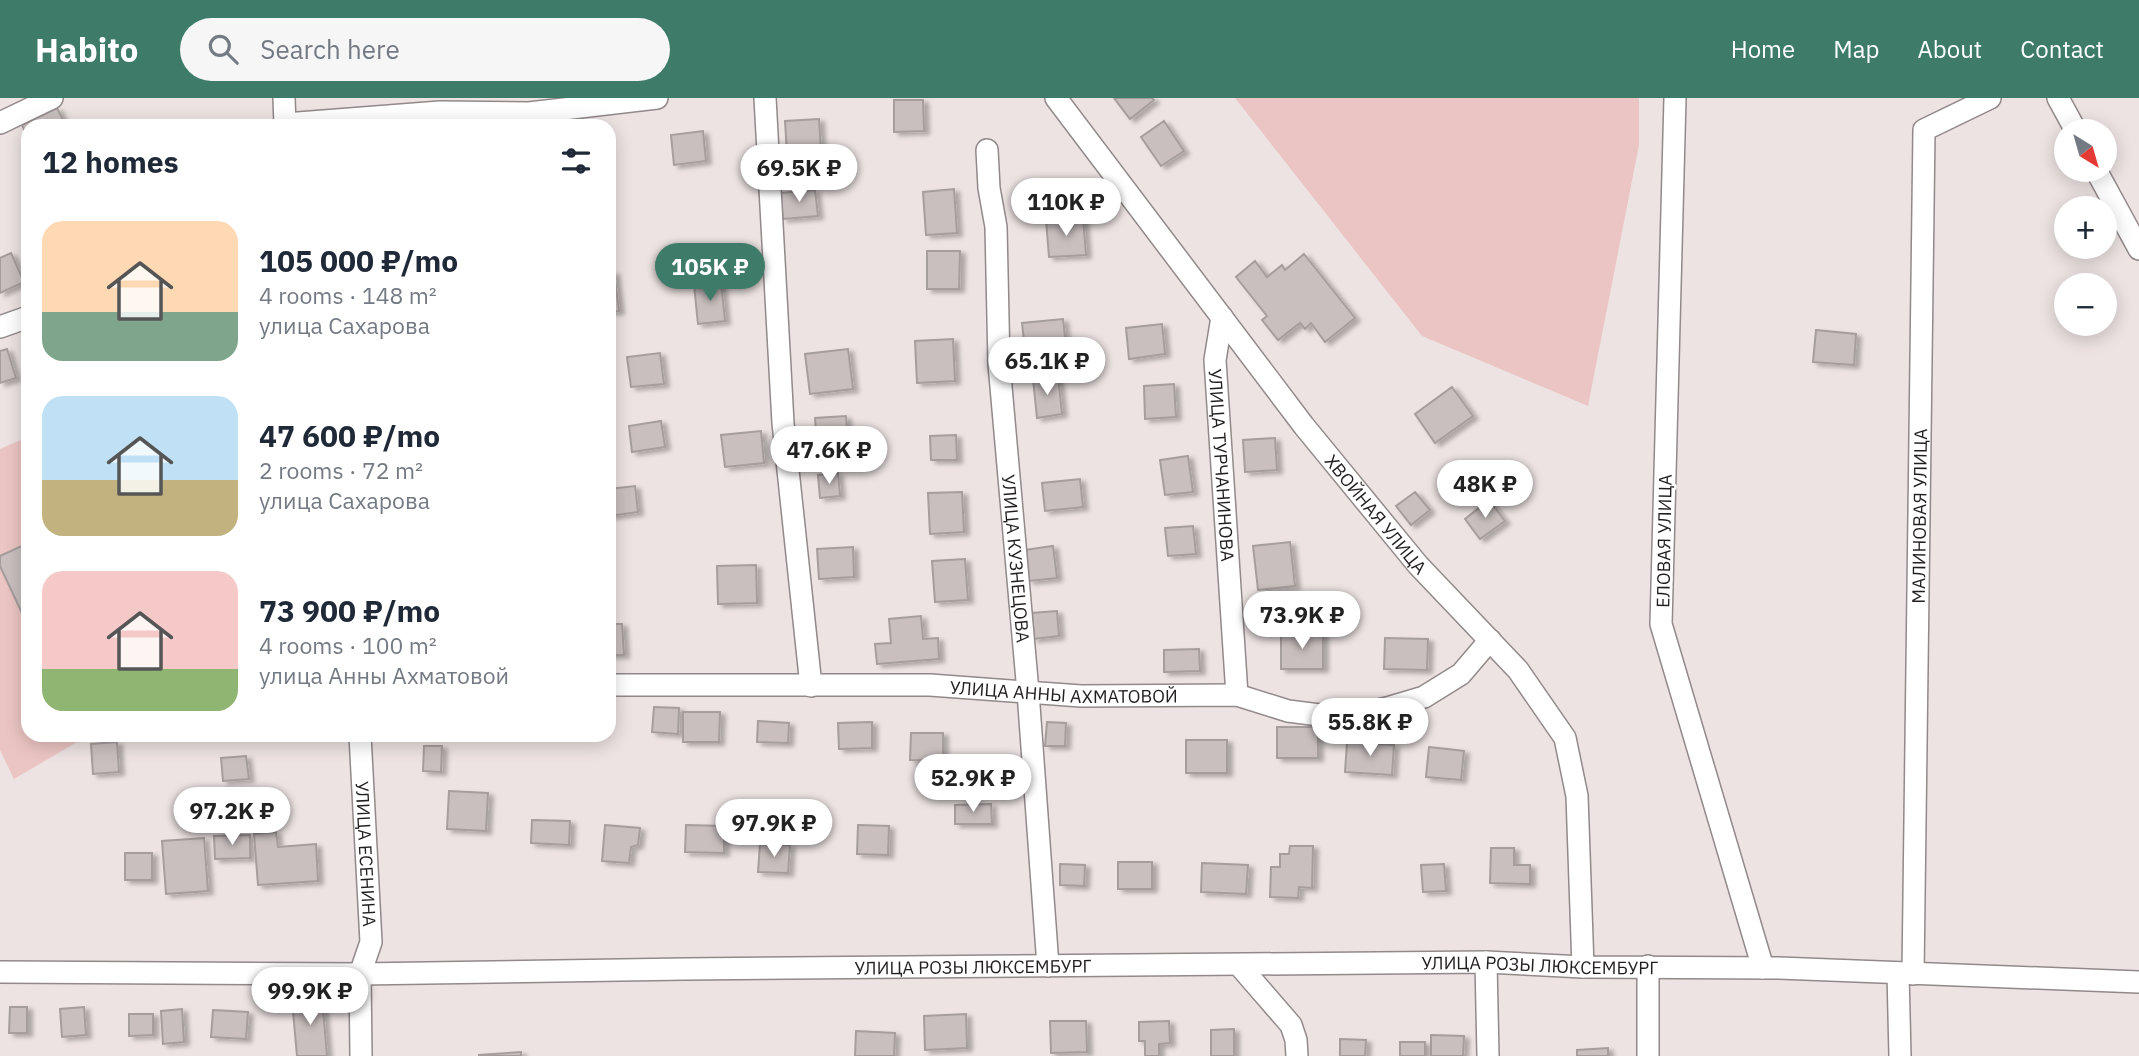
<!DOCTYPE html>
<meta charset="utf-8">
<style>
body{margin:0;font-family:"IBM Plex Sans",sans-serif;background:#f6f6f7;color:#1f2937;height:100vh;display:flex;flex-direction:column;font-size:26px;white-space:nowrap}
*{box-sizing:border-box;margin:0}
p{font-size:23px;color:#747a83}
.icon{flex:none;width:38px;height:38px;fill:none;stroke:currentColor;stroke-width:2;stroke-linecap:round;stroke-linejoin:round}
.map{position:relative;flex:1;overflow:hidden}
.sheet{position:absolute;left:21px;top:21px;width:595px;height:623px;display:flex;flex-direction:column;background:#fff;border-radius:21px;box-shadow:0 4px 18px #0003}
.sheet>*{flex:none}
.needle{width:46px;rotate:143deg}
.controls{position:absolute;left:2054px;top:21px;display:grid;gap:14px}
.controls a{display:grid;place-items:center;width:63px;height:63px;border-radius:50%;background:#fff;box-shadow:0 4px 18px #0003;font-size:35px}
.price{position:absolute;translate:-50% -60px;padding:0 16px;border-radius:24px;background:#fff;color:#222;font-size:23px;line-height:46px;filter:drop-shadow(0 2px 4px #0008)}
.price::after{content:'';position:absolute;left:50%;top:42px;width:21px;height:16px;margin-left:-10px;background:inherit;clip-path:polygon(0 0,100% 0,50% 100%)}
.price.selected{background:#3e7c69;color:#fff}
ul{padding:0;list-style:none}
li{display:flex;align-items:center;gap:21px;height:175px;padding:0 21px}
li span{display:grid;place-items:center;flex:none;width:196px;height:140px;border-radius:21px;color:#555}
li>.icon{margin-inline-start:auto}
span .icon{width:84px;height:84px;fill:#fffc;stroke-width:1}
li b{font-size:30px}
h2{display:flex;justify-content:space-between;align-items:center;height:84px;padding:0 21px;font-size:30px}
header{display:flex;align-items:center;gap:42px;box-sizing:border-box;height:98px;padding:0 35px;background:#3e7c69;color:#fff}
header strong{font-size:33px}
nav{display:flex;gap:38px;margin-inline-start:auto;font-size:24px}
.search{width:490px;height:63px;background:#f6f6f7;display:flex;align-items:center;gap:18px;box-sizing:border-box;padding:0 24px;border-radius:38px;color:#747a83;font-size:26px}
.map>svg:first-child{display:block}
</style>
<header>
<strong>Habito</strong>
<div class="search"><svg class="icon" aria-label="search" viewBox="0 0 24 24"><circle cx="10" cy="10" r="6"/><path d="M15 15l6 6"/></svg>Search here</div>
<nav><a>Home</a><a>Map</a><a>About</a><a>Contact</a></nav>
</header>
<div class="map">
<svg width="2139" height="958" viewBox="0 0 2139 958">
<defs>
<filter id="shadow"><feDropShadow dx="5" dy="3" stdDeviation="2" flood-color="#0004"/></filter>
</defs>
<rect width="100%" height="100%" fill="#ece3e2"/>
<path fill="#ebc5c3" d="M1235,0H1639V47L1588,308L1422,238Z
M28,339V637H89L14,681L0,652V351Z"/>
<path fill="#c9bfbf" stroke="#a69e9d" stroke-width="2" filter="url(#shadow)" d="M1114,0H1152L1154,2L1130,21Z
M894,2H923L924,33L894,34Z
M57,10L66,28H28V40L22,27Z
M819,21L821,54L787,56L785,23Z
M1164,23L1184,53L1161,68L1141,39Z
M703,33L706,63L674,67L671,37Z
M954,91L957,135L926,137L923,94Z
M815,92L818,118L783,121L780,95Z
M1083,120L1086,157L1049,159L1046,122Z
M927,153H960L959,191H927Z
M11,155L24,184L0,195V160Z
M1304,156L1355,220L1325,244L1311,225L1305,231L1300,225L1278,242L1262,222L1267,218L1236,179L1255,163L1267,179L1282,167L1285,172Z
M614,174L619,213L609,214V175Z
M721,184L725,223L698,226L694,187Z
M1063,221L1067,256L1026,261L1022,225Z
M1162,226L1165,256L1129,261L1126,230Z
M1816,232L1856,236L1854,267L1813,264Z
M953,241L955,283L917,285L915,243Z
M7,251L16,280L0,285V253Z
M848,251L853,291L810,296L805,256Z
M660,255L664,286L631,289L627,259Z
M1058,278L1062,316L1037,320L1033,281Z
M1174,286L1176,319L1145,321L1144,288Z
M1452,289L1473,318L1435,345L1415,316Z
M846,318L848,346L817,348L815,320Z
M661,323L665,349L632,354L629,328Z
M761,333L764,365L725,369L721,337Z
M956,337L957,362H931L930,338Z
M1275,340L1277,372L1245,374L1243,342Z
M1188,358L1193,394L1165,397L1160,362Z
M838,375L840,398L820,400L818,377Z
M1080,381L1083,409L1045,413L1042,385Z
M635,388L638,414L609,418V391Z
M962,394L964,434L930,436L928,395Z
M1415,394L1430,412L1411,427L1396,408Z
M1489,402L1505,423L1480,441L1465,421Z
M1193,428L1196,456L1168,458L1165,430Z
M1290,444L1295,488L1258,492L1253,448Z
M26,446L28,451V528L0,468V458Z
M1053,448L1057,480L1029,483L1024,452Z
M853,449L854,479L819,481L817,451Z
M965,461L968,502L935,504L932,463Z
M756,467L757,505L718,506L717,468Z
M1057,513L1059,538L1033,541L1031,515Z
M921,518L923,541L938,540L939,561L877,566L875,546L891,545L889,521Z
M609,526H622L624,557H609Z
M1323,534V571H1281V535Z
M1385,540L1428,541L1427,572L1384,571Z
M1199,551L1200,573L1164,574V552Z
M654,609L679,610L678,636L652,634Z
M683,614H720L719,644H683Z
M758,623L789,625L788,645L757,644Z
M872,624V650L839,651L838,625Z
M1047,624L1066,625L1065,648H1045Z
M1277,629H1318V660H1277Z
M911,635H943V663L910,662Z
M1186,642H1227V675H1186Z
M117,644L119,674L93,676L91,646Z
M1347,644L1394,647L1392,677L1345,674Z
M424,648H442L441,674L423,673Z
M1429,649L1464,653L1461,682L1426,679Z
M246,658L249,681L223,683L221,660Z
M449,693L488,695L486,733L447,731Z
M991,706L992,726H955V707Z
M532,722L570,723L569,747L531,745Z
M605,727L640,730L638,747L631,749L629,765L602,763Z
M686,727L724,728V755L685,754Z
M858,727L889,728L888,757L857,756Z
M276,734L278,749L316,746L318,783L258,787L254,736Z
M250,737V760L215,761L214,738Z
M204,740L208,793L166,796L162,743Z
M760,746L790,747L788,775L758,774Z
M1290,748H1313L1312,790L1299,789L1298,800L1270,799L1271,769H1280V756H1289Z
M1491,750H1514V767H1530V786L1490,785Z
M125,755H152V782H125Z
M1118,764H1152V791H1118Z
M1202,765L1248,767L1246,796L1201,794Z
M1060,766L1085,767L1084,788L1060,787Z
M1444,766L1446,793L1423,794L1421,767Z
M322,900L327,958H297L292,902Z
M10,909H27V935H9Z
M84,909L86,937L62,939L60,911Z
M182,911L184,944L163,946L161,913Z
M213,912L248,914L246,941L211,939Z
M129,916H153V937L129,938Z
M966,916L967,950L925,952L924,918Z
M1050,923H1086L1087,954L1051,955Z
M1169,923L1170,945L1159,946V958H1145V943H1139V924Z
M1234,931V958H1211V932Z
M856,933L895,935L894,958H855Z
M1431,937L1464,938L1463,958H1431Z
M1340,941L1366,942L1365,958H1340Z
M1400,944H1425V958H1400Z
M1608,950V958H1577V952Z
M521,954V958H479V957Z"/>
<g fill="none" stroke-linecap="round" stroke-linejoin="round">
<g stroke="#928989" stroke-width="24">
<g id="minor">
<path d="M284,0L285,28"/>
<path d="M765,0L783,325L811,588"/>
<path id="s1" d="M1056,0L1304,328L1418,467L1518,572L1565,640L1577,698L1583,869"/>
<path d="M1675,0L1661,526L1763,870"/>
<path d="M2058,0L2076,33"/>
<path d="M0,25L52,0"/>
<path d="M285,26L440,14L529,15L657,0"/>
<path id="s2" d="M987,52L989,90L996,129L999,266L1028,594L1048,868"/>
<path d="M2096,72L2139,151"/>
<path id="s3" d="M1222,219L1215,262L1237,597"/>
<path d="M0,229L28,219"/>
<path id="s4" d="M609,587H930L1081,598L1237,597L1288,613L1343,620L1387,610L1424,599L1461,576L1490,542"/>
<path id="s5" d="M360,637L371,844L360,876L361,958"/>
<path d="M1486,864L1488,958"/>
<path d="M1239,867L1291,927L1296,942L1297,958"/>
<path d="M1648,868V958"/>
<path id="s6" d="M0,874L360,876L685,871L1486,864L1583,869L1779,870L2139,884"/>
<path d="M1898,875L1900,958"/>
<path id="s7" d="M1913,876L1924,32L1990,0"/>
</g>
</g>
<use href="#minor" stroke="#fff" stroke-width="21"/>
</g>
<g text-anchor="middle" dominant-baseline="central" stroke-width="5" stroke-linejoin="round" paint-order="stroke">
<g font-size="18" fill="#211e1e" stroke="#fff">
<text stroke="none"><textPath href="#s3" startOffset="149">УЛИЦА ТУРЧАНИНОВА</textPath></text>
<text stroke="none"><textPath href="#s1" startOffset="525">ХВОЙНАЯ УЛИЦА</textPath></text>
<text stroke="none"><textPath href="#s7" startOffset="458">МАЛИНОВАЯ УЛИЦА</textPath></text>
<text transform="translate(1664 443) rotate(-89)">ЕЛОВАЯ УЛИЦА</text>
<text stroke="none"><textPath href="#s2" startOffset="410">УЛИЦА КУЗНЕЦОВА</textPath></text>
<text stroke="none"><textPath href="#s4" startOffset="455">УЛИЦА АННЫ АХМАТОВОЙ</textPath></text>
<text stroke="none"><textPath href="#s5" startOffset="119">УЛИЦА ЕСЕНИНА</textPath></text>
<text stroke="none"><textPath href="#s6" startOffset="1540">УЛИЦА РОЗЫ ЛЮКСЕМБУРГ</textPath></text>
<text stroke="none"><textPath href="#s6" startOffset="973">УЛИЦА РОЗЫ ЛЮКСЕМБУРГ</textPath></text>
</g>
</g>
</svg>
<div class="controls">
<a><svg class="needle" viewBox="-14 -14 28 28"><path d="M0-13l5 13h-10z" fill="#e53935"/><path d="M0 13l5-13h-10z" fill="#747a83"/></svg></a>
<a>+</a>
<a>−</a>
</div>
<b class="price" style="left:799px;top:106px">69.5K ₽</b>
<b class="price" style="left:1066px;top:140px">110K ₽</b>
<b class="price selected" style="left:710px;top:205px">105K ₽</b>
<b class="price" style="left:1047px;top:299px">65.1K ₽</b>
<b class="price" style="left:829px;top:388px">47.6K ₽</b>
<b class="price" style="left:1485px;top:422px">48K ₽</b>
<b class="price" style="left:1302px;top:553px">73.9K ₽</b>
<b class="price" style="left:1370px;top:660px">55.8K ₽</b>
<b class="price" style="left:973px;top:716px">52.9K ₽</b>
<b class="price" style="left:232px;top:749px">97.2K ₽</b>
<b class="price" style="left:774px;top:761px">97.9K ₽</b>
<b class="price" style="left:310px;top:929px">99.9K ₽</b>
<section class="sheet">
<h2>12 homes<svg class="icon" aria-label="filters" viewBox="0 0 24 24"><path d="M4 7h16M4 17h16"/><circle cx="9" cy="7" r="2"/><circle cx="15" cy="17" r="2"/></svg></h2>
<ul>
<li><span style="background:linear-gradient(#ffd9b3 65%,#7fa58c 0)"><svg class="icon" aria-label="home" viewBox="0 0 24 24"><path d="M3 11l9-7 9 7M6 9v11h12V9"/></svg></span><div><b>105 000 ₽/mo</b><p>4 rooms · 148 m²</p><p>улица Сахарова</p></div></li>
<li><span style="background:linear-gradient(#bfe0f5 60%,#c2b280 0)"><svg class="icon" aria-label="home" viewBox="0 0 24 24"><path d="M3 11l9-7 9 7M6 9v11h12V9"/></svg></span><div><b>47 600 ₽/mo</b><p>2 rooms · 72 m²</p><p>улица Сахарова</p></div></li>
<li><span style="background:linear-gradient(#f6c9c9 70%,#8fb573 0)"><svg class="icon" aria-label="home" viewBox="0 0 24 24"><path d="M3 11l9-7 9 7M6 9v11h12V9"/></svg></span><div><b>73 900 ₽/mo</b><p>4 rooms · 100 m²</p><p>улица Анны Ахматовой</p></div></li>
</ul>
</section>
</div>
